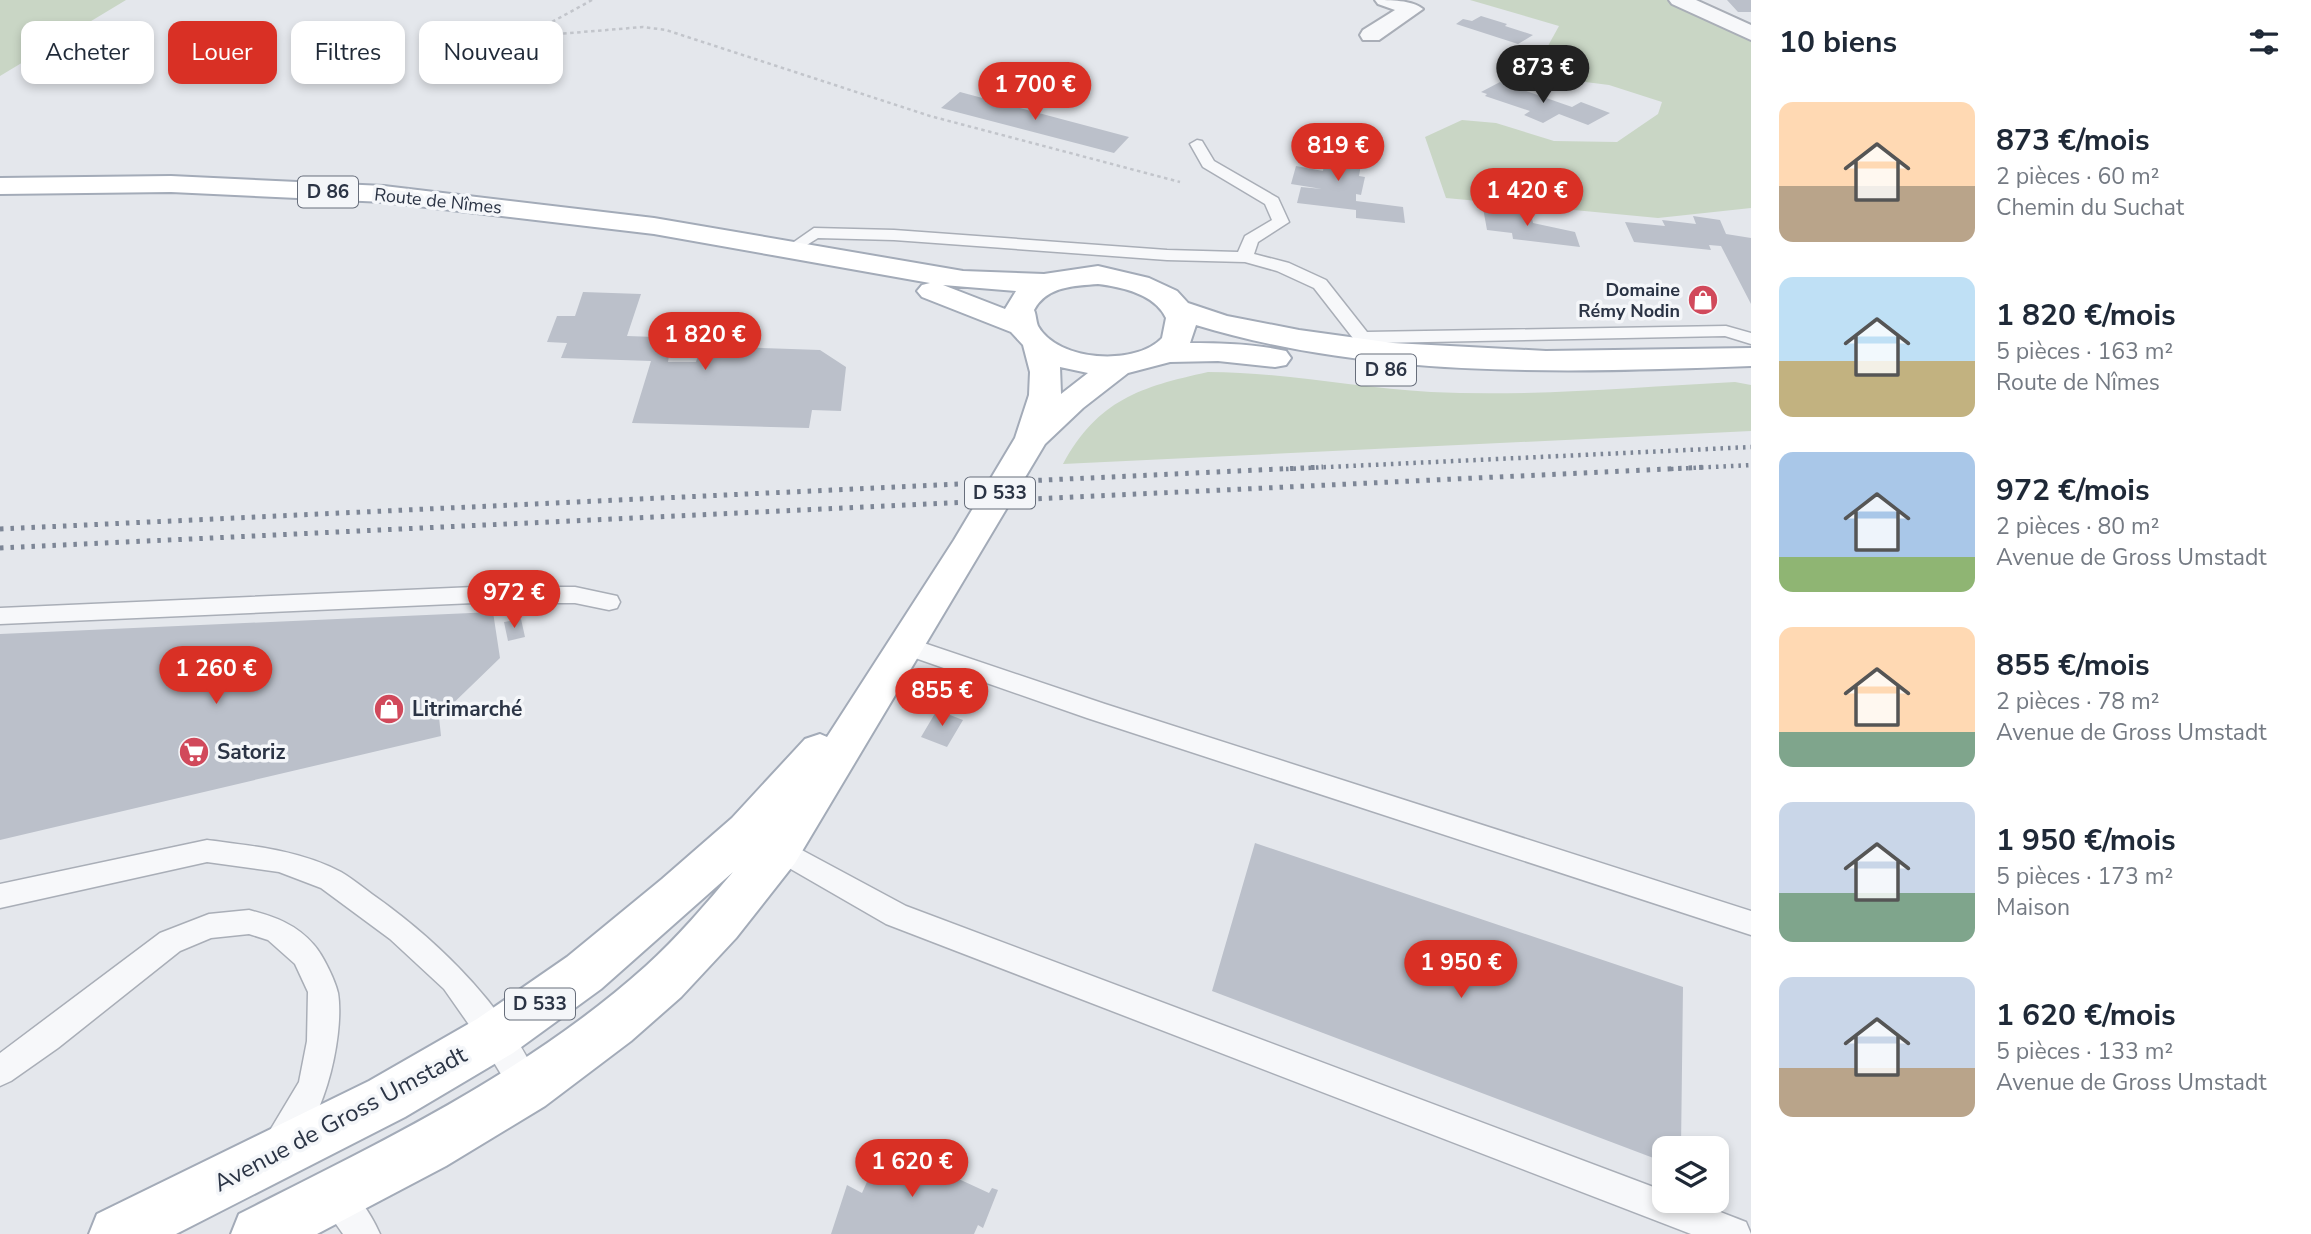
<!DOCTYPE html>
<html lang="fr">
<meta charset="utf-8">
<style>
body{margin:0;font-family:"Nunito Sans",sans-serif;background:#f2f2f3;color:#1f2937;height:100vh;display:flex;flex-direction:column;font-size:26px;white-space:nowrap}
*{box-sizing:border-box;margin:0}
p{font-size:23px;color:#747a83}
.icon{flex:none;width:38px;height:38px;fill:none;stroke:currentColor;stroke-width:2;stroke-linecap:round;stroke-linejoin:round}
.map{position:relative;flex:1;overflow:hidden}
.side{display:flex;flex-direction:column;background:#fff;width:560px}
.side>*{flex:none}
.guide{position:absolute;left:21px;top:21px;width:665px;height:63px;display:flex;gap:14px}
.tools{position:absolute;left:1652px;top:1136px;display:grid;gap:14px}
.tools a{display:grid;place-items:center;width:77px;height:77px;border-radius:14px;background:#fff;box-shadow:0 4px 10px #0003;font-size:35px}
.price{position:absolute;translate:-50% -60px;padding:0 16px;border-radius:24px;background:#d93025;color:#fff;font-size:23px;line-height:46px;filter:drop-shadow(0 2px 4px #0008)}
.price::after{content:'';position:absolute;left:50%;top:42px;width:21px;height:16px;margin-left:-10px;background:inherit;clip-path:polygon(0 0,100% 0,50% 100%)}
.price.current{background:#222;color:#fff}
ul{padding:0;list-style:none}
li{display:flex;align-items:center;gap:21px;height:175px;padding:0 28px}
li span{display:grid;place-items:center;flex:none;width:196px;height:140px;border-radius:14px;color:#555}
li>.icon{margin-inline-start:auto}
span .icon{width:84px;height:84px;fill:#fffc;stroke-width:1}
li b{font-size:30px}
h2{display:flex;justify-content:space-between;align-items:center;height:84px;padding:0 28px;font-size:30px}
.tag{padding:0 24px;border-radius:14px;background:#fff;box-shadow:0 4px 10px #0003;font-size:24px;line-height:63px}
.tag.current{background:#d93025;color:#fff}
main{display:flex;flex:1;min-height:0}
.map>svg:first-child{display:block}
</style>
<main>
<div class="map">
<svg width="1751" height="1234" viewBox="0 0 1751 1234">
<rect width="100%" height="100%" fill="#e4e7ec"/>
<path fill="#c9d6c5" d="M0,0H126L0,76Z
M1470,0H1679L1751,38V208L1658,218L1446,198L1425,137L1462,120L1496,123L1554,141L1617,142L1658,114L1662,102L1609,85L1562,79L1544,53L1559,26Z
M1208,372C1283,372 1356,388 1431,392C1532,397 1634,387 1735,382L1751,385V431L1063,464C1098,400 1140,387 1208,372Z"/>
<path fill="#bbc0ca" d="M1727,0H1751V12H1738Z
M1481,16L1507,24L1505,26L1533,35L1518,44L1456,24L1463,19L1472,21Z
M1500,82L1572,107L1581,102L1610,113L1588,125L1559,114L1543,123L1524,115L1530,111L1485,96L1487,94L1481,92Z
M960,92L1129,137L1114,153L941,108Z
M1294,143L1363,153L1359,176L1365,177L1361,195L1356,194V201L1403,207L1405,223L1356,218V210L1297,203L1301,187L1322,189L1291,184L1296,166L1323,171L1324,164L1296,160L1297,152L1292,151Z
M1483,208L1531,213L1533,223L1575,232L1580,247L1513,239L1512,233L1487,230Z
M1693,216L1720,220L1726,234L1751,238V304L1721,246L1709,245L1711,250L1634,242L1625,222L1665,226L1662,220L1696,224Z
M583,292L641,294L627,336L656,337L671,343L668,362H696L701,346L820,350L846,367L841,411L812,410L809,428L632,423L651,361L561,358L567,343L547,342L557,316H575Z
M493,612L500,658L439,717L441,736L0,840V634Z
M521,619L525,637L508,641L504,622Z
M937,710L963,720L947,747L921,737Z
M1255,843L1683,987L1681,1148H1664V1162L1212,991Z
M886,1139L939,1163L937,1169L989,1193L992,1188L998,1190L983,1228L978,1225L974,1234H831L847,1185L862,1193Z"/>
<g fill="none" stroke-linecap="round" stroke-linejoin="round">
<g stroke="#a9aeb7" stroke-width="3">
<path id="lane" d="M1197,140L1202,141L1214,161L1278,198L1289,222L1258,242L1254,254L1289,263L1326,280L1367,332L1726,326L1751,333V344L1725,336L1378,343L1385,351L1376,356L1370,355L1356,342L1314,288L1277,271L1245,262L1167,260L894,240L818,238L789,256L781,251L814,228L894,230L1167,250L1238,252L1245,236L1272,220L1265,204L1203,167L1190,144Z
M474,587H575L617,596L620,602L617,608L609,610L575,603H474L0,624V608Z
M906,637L1105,704L1751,911V935L1087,718L898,652L894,646L898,640Z
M772,834L906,906L1664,1191V1200C1694,1200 1718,1211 1746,1222L1751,1234H1691L886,924L763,853L759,845L763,837Z
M207,840C252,846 300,850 341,872C353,879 365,889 376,897C442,944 510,1012 542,1088L538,1099L527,1103L516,1099L484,1046L444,989L390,939L321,888L279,872L207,862L0,908V884Z
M249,910C275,917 296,924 314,945C323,955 335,980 338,993C345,1036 322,1140 279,1158L268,1153L263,1142L299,1082L307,1041L308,992L295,964L268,940L249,934L211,938L180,951L58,1048L11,1081L0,1086V1053L160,933L209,914Z
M335,1180C355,1188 371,1214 380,1234H343L324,1207L319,1196L324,1185Z"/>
</g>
<g stroke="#a9aeb7" stroke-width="4">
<path id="street" d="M1375,0C1390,0 1412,0 1423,9L1379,40H1363L1360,35L1363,30L1395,10L1378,4Z
M1669,0H1696L1751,25V40L1672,4Z"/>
</g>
<g stroke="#a3abb8" stroke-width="4">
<path id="primary" d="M171,176L384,186L654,218L963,271L1044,274L1098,266L1149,278L1177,291L1188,303L1227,316L1299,330L1393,343L1546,351L1751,348V366C1567,373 1374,379 1196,325L1190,343C1221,343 1255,344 1286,351L1291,358L1286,365L1275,367L1218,361L1170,362L1128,373L1083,408L1045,444L795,863L736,938L681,997L631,1041L545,1106L446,1166L317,1234H231L239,1214C381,1142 527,1073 646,966C677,938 705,905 733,872L601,989L513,1053L405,1117L176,1234H89L97,1214L369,1081L477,1019L567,957L662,879L732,818L805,739L820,734L827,737L954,540L1015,438L1029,395L1030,372L1023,345L1011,332L922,297L917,291L922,285L930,283L654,234L384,202L171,192L0,194V178ZM1098,284C1122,287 1155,294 1166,318L1162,338C1136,366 1058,362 1038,326C1036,321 1036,314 1034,310C1047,286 1074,286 1098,284ZM943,285L1016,291L1005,309ZM1060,367L1088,373L1061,394Z"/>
</g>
<path stroke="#c2c5cb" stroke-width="2.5" stroke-dasharray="3.5 3.5" stroke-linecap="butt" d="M592,0L541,28L546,35L643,27L666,30L930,116L1180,182"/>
<use href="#lane" fill="#f7f8fa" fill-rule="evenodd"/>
<use href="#street" fill="#f7f8fa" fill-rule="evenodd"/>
<use href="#primary" fill="#fff" fill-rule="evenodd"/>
<path stroke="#7d8696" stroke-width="4.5" stroke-dasharray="2.5 5" stroke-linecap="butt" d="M1286,469L1751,447
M1671,469L1751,465"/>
<path stroke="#7d8696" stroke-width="5" stroke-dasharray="3.5 7" stroke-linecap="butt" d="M0,529L1323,467
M0,548L1708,467"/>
</g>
<defs>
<g id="shop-disc" transform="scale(1.575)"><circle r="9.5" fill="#d1495b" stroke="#f4f6f9"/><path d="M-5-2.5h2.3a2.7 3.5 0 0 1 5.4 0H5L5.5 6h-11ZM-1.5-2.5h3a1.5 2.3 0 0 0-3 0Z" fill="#fff"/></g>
<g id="supermarket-disc" transform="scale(1.575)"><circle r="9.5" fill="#d1495b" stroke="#f4f6f9"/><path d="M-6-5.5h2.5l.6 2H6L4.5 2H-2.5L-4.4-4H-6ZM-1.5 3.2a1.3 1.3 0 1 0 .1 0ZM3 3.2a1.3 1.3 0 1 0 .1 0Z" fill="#fff"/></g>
</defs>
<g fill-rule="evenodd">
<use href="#shop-disc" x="1703" y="300"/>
<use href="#shop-disc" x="389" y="709"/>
<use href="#supermarket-disc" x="194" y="752"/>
</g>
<g text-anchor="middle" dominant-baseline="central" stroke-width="7" stroke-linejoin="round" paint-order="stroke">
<g font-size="18" fill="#2b3445" stroke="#f4f6f9">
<text transform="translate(438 201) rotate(6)">Route de Nîmes</text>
</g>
<g font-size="18" font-weight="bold" fill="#2b3445" stroke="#f4f6f9" text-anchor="end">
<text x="1680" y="290">Domaine<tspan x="1680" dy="21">Rémy Nodin</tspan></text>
</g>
<g fill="#f4f6f9" stroke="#676e7b" stroke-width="2">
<rect x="298" y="176.5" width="60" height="31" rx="5"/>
<rect x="1356" y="354.5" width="60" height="31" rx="5"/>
<rect x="965" y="477.5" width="70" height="31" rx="5"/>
<rect x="505" y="988.5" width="70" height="31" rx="5"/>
</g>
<g font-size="19" font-weight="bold" fill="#2b3445">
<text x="328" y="192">D 86</text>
<text x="1386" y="370">D 86</text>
<text x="1000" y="493">D 533</text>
<text x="540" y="1004">D 533</text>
</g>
<g font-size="21" font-weight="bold" fill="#2b3445" stroke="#f4f6f9" text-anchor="start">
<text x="412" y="709">Litrimarché</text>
<text x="217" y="752">Satoriz</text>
</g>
<g font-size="24" fill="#2b3445" stroke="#f4f6f9">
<text transform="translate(340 1119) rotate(-28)">Avenue de Gross Umstadt</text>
</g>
</g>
</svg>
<div class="tools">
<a><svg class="icon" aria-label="layers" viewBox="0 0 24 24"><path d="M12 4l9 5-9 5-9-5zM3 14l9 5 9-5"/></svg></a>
</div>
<b class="price current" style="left:1543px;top:105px">873 €</b>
<b class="price" style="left:1035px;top:122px">1 700 €</b>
<b class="price" style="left:1338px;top:183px">819 €</b>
<b class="price" style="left:1527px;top:228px">1 420 €</b>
<b class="price" style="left:705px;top:372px">1 820 €</b>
<b class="price" style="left:514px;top:630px">972 €</b>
<b class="price" style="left:216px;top:706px">1 260 €</b>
<b class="price" style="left:942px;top:728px">855 €</b>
<b class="price" style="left:1461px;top:1000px">1 950 €</b>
<b class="price" style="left:912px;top:1199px">1 620 €</b>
<div class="guide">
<a class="tag">Acheter</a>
<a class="tag current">Louer</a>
<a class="tag">Filtres</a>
<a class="tag">Nouveau</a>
</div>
</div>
<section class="side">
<h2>10 biens<svg class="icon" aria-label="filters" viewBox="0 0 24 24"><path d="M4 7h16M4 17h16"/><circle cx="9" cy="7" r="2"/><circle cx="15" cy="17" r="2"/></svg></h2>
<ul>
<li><span style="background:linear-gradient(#ffd9b3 60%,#b9a48a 0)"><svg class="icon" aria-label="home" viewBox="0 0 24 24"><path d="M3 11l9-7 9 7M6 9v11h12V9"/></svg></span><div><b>873 €/mois</b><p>2 pièces · 60 m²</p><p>Chemin du Suchat</p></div></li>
<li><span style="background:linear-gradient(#bfe0f5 60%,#c2b280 0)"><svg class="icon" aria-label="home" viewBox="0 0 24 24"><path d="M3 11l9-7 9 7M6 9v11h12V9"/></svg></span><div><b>1 820 €/mois</b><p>5 pièces · 163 m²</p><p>Route de Nîmes</p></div></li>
<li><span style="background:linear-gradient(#a9c7e8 75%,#8fb573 0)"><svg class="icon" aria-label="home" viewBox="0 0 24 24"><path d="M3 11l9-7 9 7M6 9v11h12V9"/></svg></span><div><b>972 €/mois</b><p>2 pièces · 80 m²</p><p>Avenue de Gross Umstadt</p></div></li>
<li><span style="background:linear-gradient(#ffd9b3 75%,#7fa58c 0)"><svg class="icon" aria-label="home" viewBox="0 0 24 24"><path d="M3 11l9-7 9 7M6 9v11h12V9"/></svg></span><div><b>855 €/mois</b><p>2 pièces · 78 m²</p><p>Avenue de Gross Umstadt</p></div></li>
<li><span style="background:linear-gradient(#c9d6e8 65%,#7fa58c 0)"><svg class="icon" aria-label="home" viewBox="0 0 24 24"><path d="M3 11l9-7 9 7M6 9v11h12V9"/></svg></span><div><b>1 950 €/mois</b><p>5 pièces · 173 m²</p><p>Maison</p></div></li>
<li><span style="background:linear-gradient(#c9d6e8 65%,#b9a48a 0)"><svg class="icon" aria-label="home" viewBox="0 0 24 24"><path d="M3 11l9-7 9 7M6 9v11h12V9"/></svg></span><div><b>1 620 €/mois</b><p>5 pièces · 133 m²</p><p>Avenue de Gross Umstadt</p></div></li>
</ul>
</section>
</main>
